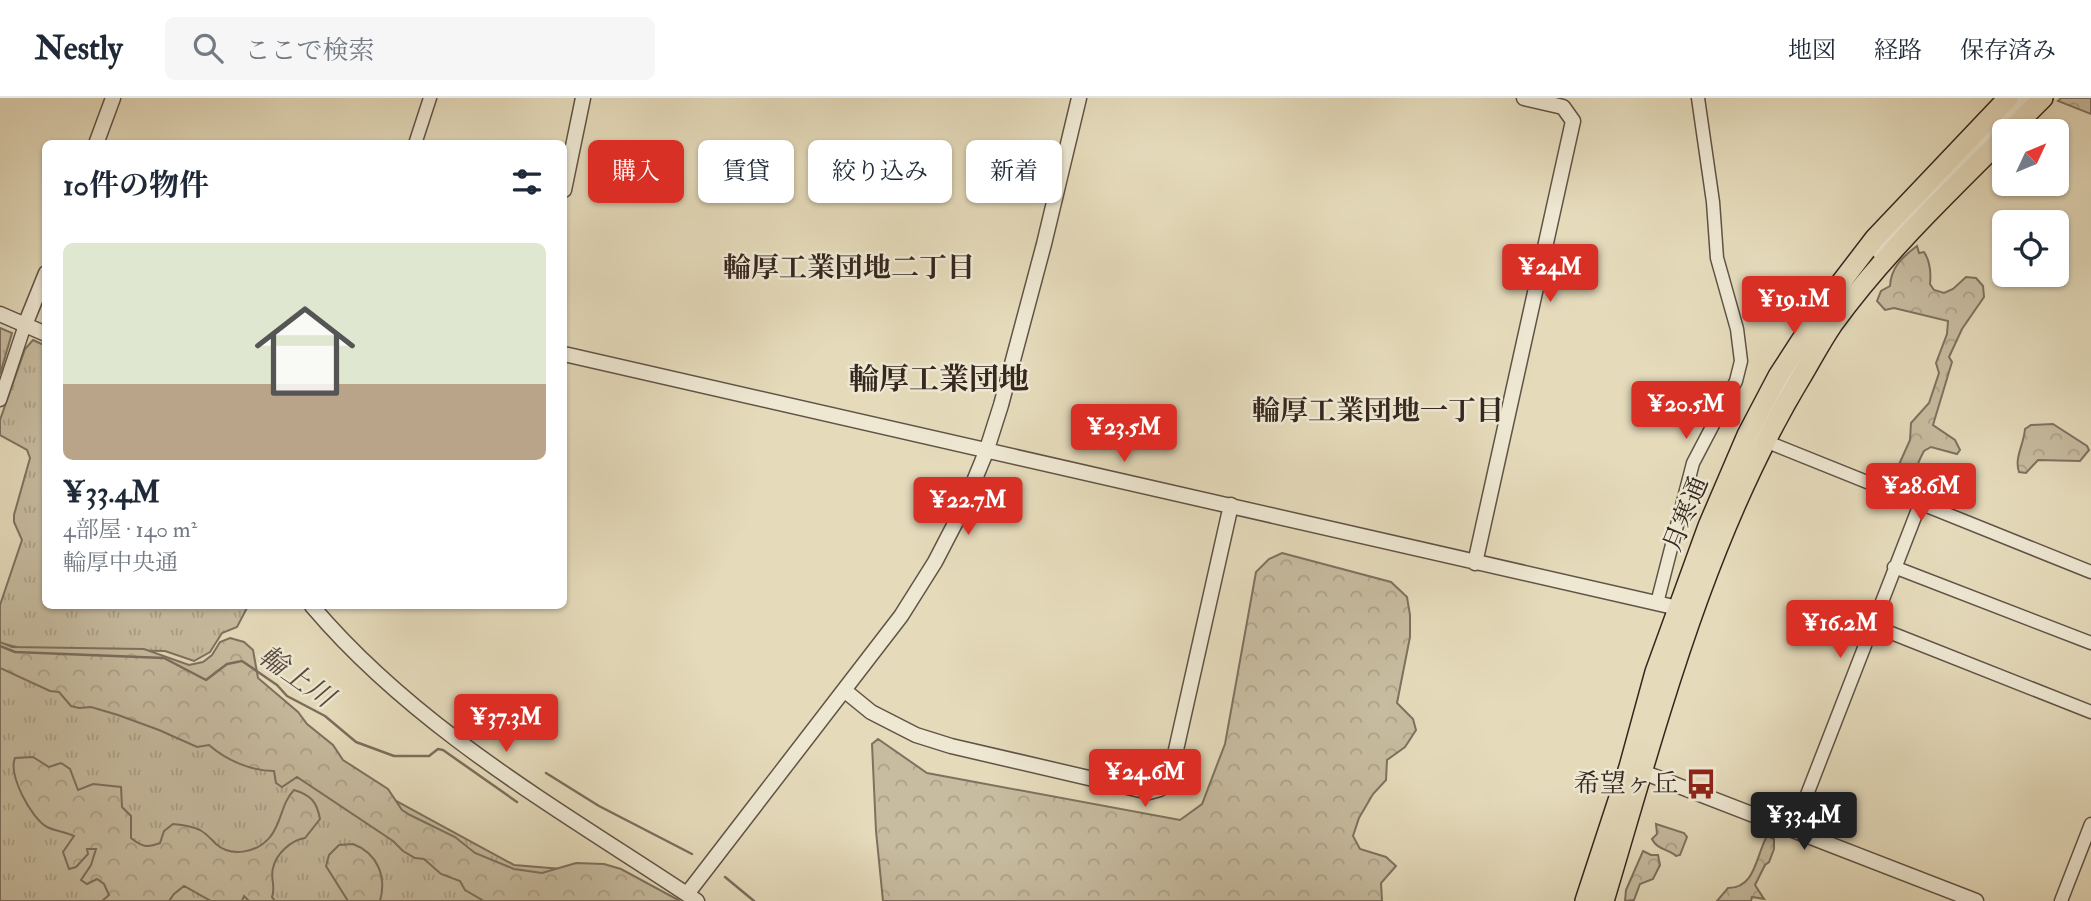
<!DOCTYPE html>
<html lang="ja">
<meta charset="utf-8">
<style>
body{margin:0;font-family:"IM FELL Double Pica","Noto Serif JP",serif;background:#f6f6f7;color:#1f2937;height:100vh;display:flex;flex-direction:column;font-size:26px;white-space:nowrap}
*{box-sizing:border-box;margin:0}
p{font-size:23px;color:#747a83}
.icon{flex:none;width:38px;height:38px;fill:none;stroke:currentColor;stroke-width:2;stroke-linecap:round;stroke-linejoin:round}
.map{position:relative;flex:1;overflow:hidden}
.sheet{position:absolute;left:42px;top:42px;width:525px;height:469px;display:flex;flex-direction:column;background:#fff;border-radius:10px;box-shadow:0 2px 5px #0004}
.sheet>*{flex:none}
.banner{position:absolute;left:588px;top:42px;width:665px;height:63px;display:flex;gap:14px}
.needle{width:46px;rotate:46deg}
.buttons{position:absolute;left:1992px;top:21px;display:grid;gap:14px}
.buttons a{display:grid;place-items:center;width:77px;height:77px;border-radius:10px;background:#fff;box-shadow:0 2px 5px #0004;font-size:35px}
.price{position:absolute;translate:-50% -60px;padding:0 16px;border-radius:7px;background:#d93025;color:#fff;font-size:23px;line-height:46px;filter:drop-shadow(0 2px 4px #0008)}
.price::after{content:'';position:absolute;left:50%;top:42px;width:21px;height:16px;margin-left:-10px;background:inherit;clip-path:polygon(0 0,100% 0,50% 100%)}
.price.active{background:#222;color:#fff}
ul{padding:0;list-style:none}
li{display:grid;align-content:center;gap:14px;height:371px;padding:0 21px}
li+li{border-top:2px solid #e0e1e3}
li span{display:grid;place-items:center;height:217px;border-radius:10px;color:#555}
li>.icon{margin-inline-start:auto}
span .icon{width:126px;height:126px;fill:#fffc;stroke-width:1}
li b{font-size:30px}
h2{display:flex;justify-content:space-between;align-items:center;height:84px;padding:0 21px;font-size:30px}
.tag{padding:0 24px;border-radius:10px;background:#fff;box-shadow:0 2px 5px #0004;font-size:24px;line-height:63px}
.tag.active{background:#d93025;color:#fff}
header{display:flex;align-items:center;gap:42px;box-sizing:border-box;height:98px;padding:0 35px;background:#fff;border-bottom:2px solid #e0e1e3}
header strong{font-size:33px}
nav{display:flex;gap:38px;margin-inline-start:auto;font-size:24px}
.search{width:490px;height:63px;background:#f6f6f7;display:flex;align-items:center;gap:18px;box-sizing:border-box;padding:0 24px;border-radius:10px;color:#747a83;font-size:26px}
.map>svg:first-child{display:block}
</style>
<header>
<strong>Nestly</strong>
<div class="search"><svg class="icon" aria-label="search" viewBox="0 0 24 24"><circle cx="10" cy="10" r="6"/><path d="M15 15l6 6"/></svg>ここで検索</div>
<nav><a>地図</a><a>経路</a><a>保存済み</a></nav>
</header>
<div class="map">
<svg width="2091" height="803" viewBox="0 0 2091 803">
<defs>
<pattern id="grass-tufts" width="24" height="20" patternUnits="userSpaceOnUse" patternTransform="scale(1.75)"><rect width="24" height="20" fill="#c7bca0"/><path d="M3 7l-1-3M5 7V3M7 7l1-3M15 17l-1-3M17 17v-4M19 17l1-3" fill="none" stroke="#aca189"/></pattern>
<pattern id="forest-crowns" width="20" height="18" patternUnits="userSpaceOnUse" patternTransform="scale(1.75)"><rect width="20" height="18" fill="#c7bca0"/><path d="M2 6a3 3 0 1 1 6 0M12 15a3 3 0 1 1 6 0" fill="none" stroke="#aca189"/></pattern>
</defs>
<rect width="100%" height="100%" fill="#e5dbbb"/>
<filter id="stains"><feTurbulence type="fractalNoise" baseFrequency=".00286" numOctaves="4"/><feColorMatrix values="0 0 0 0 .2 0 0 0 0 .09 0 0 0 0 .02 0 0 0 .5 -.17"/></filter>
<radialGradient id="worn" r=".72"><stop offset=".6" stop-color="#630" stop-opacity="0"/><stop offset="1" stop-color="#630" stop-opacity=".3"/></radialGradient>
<path fill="url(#grass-tufts)" stroke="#7e7160" stroke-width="2" d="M0,230L12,235L0,276Z
M33,242L46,248V508H248L237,529L222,535L210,554L194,563L165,553L25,551L0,545V507L22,442L14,424V417L30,360L27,352L0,337V322L25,251Z
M0,557L321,662L514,767L622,776L667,803H0Z"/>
<path fill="url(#forest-crowns)" stroke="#7e7160" stroke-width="2" d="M2061,0H2091V16L2058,3Z
M1917,148L1919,155L1924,154C1930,163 1931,176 1930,186L1934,192L1944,195L1953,191L1966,179L1976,180L1983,188L1984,199L1962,231L1949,259L1952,264L1933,327L1955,342L1960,352L1957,356L1931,349L1924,353C1922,357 1917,366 1917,370C1918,381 1925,380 1916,393C1905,392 1888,387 1883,379L1888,373L1897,371L1910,342L1911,325L1929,305L1939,275L1936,265L1947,236L1948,223L1894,210L1885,212L1877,203L1881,193L1890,188C1891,170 1901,160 1917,148Z
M2053,326L2087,348L2089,352L2080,363L2038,362L2026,375L2019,374C2014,360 2024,346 2025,331L2031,327Z
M1282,455L1391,484L1407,499L1410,517V539L1397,605L1413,621L1416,632L1405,649L1387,662L1386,682L1373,696L1359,720L1353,738L1360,751L1386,759L1396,768L1381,785L1382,803H883L876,733L872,646L878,641L927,675L1180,722L1202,706L1225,646L1256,474L1269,461Z
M230,540L244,544L253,552L258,580L298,614L307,626L333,647L343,662L388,691L402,712L410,717L455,739L475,755L514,771L542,775L576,765L604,766L621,771L680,803H484L465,792L460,783L441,776L424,761L415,760L403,753L393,743L297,679L282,689L276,685L274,673C251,673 226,662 209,647L197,649L159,632L118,617L91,609L79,610L71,608L59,594L50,593L0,570V544L12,549L144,551L189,567L203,564L212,557L220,544Z
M33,659L49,669L61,665L70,671L78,692L93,686L121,689L122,709L131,718V740C142,749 147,750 160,745L164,733L173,726C183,727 192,728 200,732C207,736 211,741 216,746C232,760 258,754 270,739C282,725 281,705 294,692C311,697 317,704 320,721L305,740C291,742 276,756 273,770C270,780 276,789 272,799L275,803H249L244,798L242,803H211L184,788L174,796L169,803H102L109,797L104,786L97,781L87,786L81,782L91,767L96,751H87L88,756L76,769L69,771L63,754L74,738C66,734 55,733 47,729C31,720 8,677 15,660Z
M1656,726L1684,735L1687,739L1680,757L1676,758C1669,751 1657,752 1652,741L1657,736Z
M1767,738L1774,741V751L1769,764L1765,767L1755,787L1764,801L1752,799L1751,803H1717L1728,790C1756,790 1756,757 1767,738Z
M353,746C377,755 387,778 380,803H348L326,768L329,757L339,747Z
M1643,753L1651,757H1658L1660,767L1653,781L1640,786L1634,802L1625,803L1626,792Z"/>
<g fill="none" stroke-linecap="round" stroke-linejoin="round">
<path stroke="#7b6d5d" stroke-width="2.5" d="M0,548L15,554L164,560L206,582L227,566L242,563L277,587L287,598L325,618L356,644L394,658H429L438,651L443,652L517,704
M546,675L599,708L692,756
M725,779L754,803"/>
<g stroke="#615346" stroke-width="15">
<path id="minor" d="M415,46L430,0
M0,302L25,227
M1760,341L2091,474
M1894,469L2091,545
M1657,505L1693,365L1736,283L1741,263L1737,231L1717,160L1713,104L1698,0
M1871,527L2091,614
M1794,730L1920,406
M2061,803L2091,726"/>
</g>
<g stroke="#615346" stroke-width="17">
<path id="tertiary" d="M96,46L113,0
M564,92L583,0
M0,216L46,236
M25,227L46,175
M564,256L1678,510
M1475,465L1573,23L1563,9L1524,0
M312,508C418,633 562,713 697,803
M844,592L871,614L916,637L951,648L1149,694L1160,691L1169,683L1231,407
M1635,671L1976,803
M687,796L901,518L935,464L963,410L986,354L1001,307L1044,146L1079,0"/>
</g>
<g stroke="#35261f" stroke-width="18">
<path id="secondary" d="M1880,153L1953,74L2025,0
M1745,365L1766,320L1799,265"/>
</g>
<g stroke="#35261f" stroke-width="22">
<path id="trunk" d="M2010,33L2043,0
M1585,803L1629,669L1655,574L1708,428L1747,337L1778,278L1826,204L1875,140L2008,0
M1604,803C1658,623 1705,437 1803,276C1813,259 1822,242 1833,226C1883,157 1944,99 2004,39"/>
</g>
<use href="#minor" stroke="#eee8d3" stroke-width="12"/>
<use href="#tertiary" stroke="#eee8d3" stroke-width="14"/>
<use href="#secondary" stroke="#eee8d3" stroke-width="16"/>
<use href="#trunk" stroke="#e5dbbb" stroke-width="19"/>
</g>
<defs>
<g id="bus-bare" transform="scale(2.415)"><path d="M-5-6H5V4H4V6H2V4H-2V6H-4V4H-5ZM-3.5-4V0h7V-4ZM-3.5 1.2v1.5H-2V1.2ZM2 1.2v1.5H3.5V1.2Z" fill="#8f2418" stroke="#eee8d3" stroke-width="2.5" paint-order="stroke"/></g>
</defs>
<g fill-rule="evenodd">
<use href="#bus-bare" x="1701" y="686"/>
</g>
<g text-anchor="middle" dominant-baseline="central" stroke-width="5" stroke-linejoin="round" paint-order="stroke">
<g font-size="26" fill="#35261f" stroke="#eee8d3">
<text transform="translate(1686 416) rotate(-68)">月寒通</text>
</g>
<g font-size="26" fill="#35261f" stroke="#eee8d3" text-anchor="end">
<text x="1678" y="686">希望ヶ丘</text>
</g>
<g font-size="28" font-weight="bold" fill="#35261f" stroke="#eee8d3">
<text x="849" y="170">輪厚工業団地二丁目</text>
<text x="1378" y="313">輪厚工業団地一丁目</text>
</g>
<g font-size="28" font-style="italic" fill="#584a3e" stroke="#eee8d3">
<text transform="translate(296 579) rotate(35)">輪上川</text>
</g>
<g font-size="30" font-weight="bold" fill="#35261f" stroke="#eee8d3">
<text x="939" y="281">輪厚工業団地</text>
</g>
</g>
<rect width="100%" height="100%" filter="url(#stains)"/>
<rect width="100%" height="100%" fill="url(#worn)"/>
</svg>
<div class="buttons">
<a><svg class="needle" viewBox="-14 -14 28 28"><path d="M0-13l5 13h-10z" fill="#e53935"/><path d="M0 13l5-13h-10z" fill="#747a83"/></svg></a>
<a><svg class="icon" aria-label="locate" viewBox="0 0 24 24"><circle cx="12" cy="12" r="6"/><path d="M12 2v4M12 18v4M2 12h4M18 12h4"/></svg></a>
</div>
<b class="price" style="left:1550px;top:206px">¥24M</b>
<b class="price" style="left:1794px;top:238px">¥19.1M</b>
<b class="price" style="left:1686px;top:343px">¥20.5M</b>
<b class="price" style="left:1124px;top:366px">¥23.5M</b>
<b class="price" style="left:1921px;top:425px">¥28.6M</b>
<b class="price" style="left:968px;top:439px">¥22.7M</b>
<b class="price" style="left:1840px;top:562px">¥16.2M</b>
<b class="price" style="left:506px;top:656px">¥37.3M</b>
<b class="price" style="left:1145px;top:711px">¥24.6M</b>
<b class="price active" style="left:1804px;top:754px">¥33.4M</b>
<div class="banner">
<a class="tag active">購入</a>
<a class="tag">賃貸</a>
<a class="tag">絞り込み</a>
<a class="tag">新着</a>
</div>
<section class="sheet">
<h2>10件の物件<svg class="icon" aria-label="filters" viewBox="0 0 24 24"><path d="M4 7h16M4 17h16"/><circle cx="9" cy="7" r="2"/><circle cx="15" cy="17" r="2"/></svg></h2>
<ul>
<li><span style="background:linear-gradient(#dfe7d0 65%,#b9a48a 0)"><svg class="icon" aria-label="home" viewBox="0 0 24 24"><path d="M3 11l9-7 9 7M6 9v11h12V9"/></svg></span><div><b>¥33.4M</b><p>4部屋 · 140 m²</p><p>輪厚中央通</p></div></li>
</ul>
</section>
</div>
